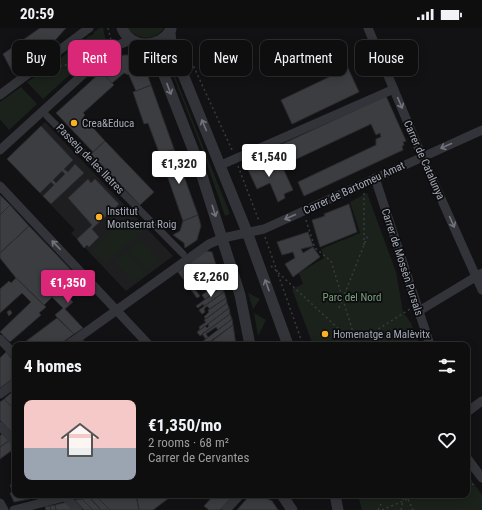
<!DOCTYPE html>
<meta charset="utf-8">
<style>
body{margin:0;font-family:"Roboto Condensed",sans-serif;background:#1c1c1d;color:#f1f3f6;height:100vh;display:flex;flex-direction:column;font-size:15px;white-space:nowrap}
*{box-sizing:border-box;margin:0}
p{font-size:13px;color:#9b9c9e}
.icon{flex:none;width:22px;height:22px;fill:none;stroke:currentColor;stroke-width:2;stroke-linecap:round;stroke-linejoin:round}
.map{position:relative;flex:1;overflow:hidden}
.details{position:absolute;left:12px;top:314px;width:458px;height:156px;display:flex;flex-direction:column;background:#0e0e0f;border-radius:8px;box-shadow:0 2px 10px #0003,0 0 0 1px #2e2e2f}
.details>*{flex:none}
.guide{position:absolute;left:12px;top:12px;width:458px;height:36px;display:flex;gap:8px}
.price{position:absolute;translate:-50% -34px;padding:0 9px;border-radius:4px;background:#fff;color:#222;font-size:13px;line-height:26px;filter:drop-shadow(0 1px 2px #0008)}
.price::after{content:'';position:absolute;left:50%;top:24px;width:12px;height:9px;margin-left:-6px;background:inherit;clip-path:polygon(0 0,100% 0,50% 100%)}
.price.active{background:#db2777;color:#fff}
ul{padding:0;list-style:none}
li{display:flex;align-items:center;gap:12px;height:100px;padding:0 12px}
li span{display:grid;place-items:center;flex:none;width:112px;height:80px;border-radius:8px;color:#555}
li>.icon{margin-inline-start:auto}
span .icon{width:48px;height:48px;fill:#fffc;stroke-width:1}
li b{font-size:17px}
h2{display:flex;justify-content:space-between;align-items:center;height:48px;padding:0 12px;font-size:17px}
.pill{padding:0 14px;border-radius:8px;background:#0e0e0f;box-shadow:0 2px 10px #0003,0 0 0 1px #2e2e2f;font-size:14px;line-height:36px}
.pill.active{background:#db2777;color:#fff}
.status{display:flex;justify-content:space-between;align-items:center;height:28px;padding:0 20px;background:#0e0e0f;direction:ltr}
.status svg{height:11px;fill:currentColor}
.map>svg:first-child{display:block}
</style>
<div class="status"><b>20:59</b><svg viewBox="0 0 49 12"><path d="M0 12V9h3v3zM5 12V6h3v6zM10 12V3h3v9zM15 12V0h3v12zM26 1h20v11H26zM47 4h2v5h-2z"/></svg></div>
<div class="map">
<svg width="482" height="482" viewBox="0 0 482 482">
<rect width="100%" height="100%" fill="#121214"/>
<path fill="#1e1e21" d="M45,94L173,228L126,263L71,205L75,202L7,131Z"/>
<path fill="#1a221b" d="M100,0H103L106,14L43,71L27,54L47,41L71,22L79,18V16L87,12V9L94,6V4Z
M126,0H164C153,15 138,11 126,0Z
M166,26L230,186L225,188L200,116L165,27Z
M21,59L37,76L9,102L0,91V74Z
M367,165L396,244L403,284L411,295L418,317H313L292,261L303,256L299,245L324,230L321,221L360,205L350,174Z
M128,188L142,203L106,236L92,222Z
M140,211L159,232L148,242L128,222Z
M125,224L146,244L134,255L115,234Z
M248,265L260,271L253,281Z
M254,285L266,292L258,308Z
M467,446L482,467V482H362L358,467H467Z"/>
<path fill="#3c3d41" stroke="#2c2c30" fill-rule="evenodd" d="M40,0H66L49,19L13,45L3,26Z
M124,27H131L141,33L144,36L151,57L136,63L129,47L124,45L112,55L101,44L118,29Z
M348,40L359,64L292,96L281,72Z
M101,44L114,57L83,85L85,87L83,89L105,113L93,124L56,85Z
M151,57L174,121L160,127L148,95L144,96L133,64Z
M386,68L406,113L403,114L404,117L402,118L403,122L304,168L298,154L376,117V111L381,109L380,105L376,107L371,96L288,135L280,117Z
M41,98L73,132L64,141L68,144L75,136L84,145L51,176L43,168L54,157L51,154L40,165L7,131ZM62,143L65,146L56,155L53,152Z
M105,113L154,164L140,177L91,126Z
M174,121L198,187L183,193L160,127Z
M257,127L264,143L281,136L293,162L284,166L285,170L278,174L270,155L257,161L244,133Z
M88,151L91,155L95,151L119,176L92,201L99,209L89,219L87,217L84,220L77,211L92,197L68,170Z
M0,167L10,177L0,187Z
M349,176L357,204L320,219L312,192L325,188L324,186Z
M10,177L29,198L0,225V187Z
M198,187L201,198L198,208L197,212L185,220L184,215L173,207L180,203L183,193Z
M29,198L75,246L44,277L16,250L0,230V225Z
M308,204L313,218L301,221L303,225L313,219L320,229L293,249L285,236L295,230L293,224L282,227L277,214Z
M206,223L212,224L221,253L207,263V261L205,262L201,247L197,249L198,250L191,256L200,268L197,270L178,244Z
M75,246L84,256L67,268L73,274L65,281L83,300L74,306L55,287L63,280L52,269Z
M16,250L46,279L39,285L41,287L10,314L0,304L31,274L22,265L0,285V261L9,253L11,255Z
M221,253L222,259L205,271L202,267Z
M222,259L224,264L204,278L203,276L198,280L196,278Z
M224,264L226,270L210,281L207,278L204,281L205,284L202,286L199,282Z
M226,270L227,275L206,291L204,289L209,284L208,282Z
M227,275L229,280L200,302L199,299L206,294L204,292Z
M229,280L230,286L200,308L197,304L205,298L207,300L209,298L208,296Z
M10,282L12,285L9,288L7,284Z
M230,286L232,291L218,302L216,299L206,306L208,309L206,311L202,306Z
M57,290L74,306L59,317H21Z
M232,291L233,297L205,317L202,314Z
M233,297L236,317H207Z
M83,312L87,317H77Z
M6,324L15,334V349L0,360V330Z
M11,365L15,369V382L4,371Z
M4,371L14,381L11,384L15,389V408L0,392V374Z
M3,405L10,412L0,419V408Z
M10,412L15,420L0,431V419Z
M15,454V467H27L29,471L14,474L10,465L13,464L10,457Z
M27,467H34L35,469L29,471Z
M136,467H173L153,482H139Z
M136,467L139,482H110L96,468Z
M214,467H234L220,482H209L204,478Z
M250,467H259L272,473L278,482H237Z
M96,468L110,482H101L89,469Z
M89,469L101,482H93L82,471Z
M82,471L93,482H84L75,472Z
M67,474L75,482H56L55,477Z
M55,477L56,482H51L50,478Z
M50,478L51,482H46L45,479Z"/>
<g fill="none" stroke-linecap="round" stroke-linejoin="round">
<path stroke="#393b40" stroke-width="1.5" stroke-dasharray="2 3" stroke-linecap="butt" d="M108,0L111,12
M181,11L233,124
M50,40L66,37L76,41
M238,138L259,193
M364,165V217
M306,192L315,220L331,233L357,317
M265,209L303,317
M271,238L356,317
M339,280L368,207
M353,317L410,281
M415,317L418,309
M467,457L475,456
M406,467L413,482
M378,482L381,476
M382,482L417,467
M401,482L404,467"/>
<path stroke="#333439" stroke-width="7" d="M47,88L183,226"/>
<path stroke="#333439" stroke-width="9" d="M368,0L418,119L482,262
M0,67L89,0
M0,122L113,19L131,12
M221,137L394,61
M375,150L430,317
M0,158L149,317
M419,283L482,245
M0,311L15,327
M68,317L209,216L223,210L264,201L482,102
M0,366L15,355
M467,384L482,373
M0,398L15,414
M467,430L482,450
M64,467L78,482
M0,475L4,482
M14,482L72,467
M226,482L240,467"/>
<path stroke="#333439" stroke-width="11" d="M122,0C130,21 161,21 171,1
M170,4L171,17L247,204L288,317
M143,16L158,32L196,129L240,267L250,317
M282,467L292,482
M335,467L338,482"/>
</g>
<defs><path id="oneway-shaft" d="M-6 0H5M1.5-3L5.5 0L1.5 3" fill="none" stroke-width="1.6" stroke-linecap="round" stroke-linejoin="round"/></defs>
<g stroke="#71747d">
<use href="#oneway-shaft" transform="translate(169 61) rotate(69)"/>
<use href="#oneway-shaft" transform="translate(400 75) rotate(67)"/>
<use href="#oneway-shaft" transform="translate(204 97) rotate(-113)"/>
<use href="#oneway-shaft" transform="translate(446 118) rotate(156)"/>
<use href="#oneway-shaft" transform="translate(214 183) rotate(72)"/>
<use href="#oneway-shaft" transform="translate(290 189) rotate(156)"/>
<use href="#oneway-shaft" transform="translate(452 194) rotate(66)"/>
<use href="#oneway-shaft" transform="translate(56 217) rotate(-134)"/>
<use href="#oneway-shaft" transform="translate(267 257) rotate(-110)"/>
</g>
<g fill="#f9b225" stroke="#0d0d0f" stroke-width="1.5">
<circle cx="74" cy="95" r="4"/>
<circle cx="99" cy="189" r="4"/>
<circle cx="325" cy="306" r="4"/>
</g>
<g text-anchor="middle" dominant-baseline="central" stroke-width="3.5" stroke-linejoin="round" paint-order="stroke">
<g font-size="11" fill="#a3a9b5" stroke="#0d0d0f" text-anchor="start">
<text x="82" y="95">Crea&amp;Educa</text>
<text x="107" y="183">Institut<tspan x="107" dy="13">Montserrat Roig</tspan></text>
<text x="333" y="306">Homenatge a Malèvitx</text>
</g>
<g font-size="11" fill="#a3a9b5" stroke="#0d0d0f">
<text transform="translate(90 131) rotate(46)">Passeig de les lletres</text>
<text transform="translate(424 132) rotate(66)">Carrer de Catalunya</text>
<text transform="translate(354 160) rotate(-25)">Carrer de Bartomeu Amat</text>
<text transform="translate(402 234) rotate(72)">Carrer de Mossèn Pursals</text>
</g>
<g font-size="11" fill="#79a17c" stroke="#0d0d0f">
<text x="352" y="269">Parc del Nord</text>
</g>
</g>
</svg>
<b class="price" style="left:269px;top:150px">€1,540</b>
<b class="price" style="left:179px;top:157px">€1,320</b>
<b class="price" style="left:211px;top:270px">€2,260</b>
<b class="price active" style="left:68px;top:276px">€1,350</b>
<div class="guide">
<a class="pill">Buy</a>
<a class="pill active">Rent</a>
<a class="pill">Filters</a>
<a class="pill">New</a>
<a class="pill">Apartment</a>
<a class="pill">House</a>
</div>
<section class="details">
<h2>4 homes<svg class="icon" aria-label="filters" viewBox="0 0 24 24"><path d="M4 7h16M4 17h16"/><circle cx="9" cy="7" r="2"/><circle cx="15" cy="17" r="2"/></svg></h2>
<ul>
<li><span style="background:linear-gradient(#f6c9c9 60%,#9aa5b1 0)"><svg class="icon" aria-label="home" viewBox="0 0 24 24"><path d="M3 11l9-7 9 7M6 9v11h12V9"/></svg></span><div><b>€1,350/mo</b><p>2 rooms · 68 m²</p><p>Carrer de Cervantes</p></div><svg class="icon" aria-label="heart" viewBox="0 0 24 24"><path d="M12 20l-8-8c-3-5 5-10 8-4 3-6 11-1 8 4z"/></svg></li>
</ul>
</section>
</div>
